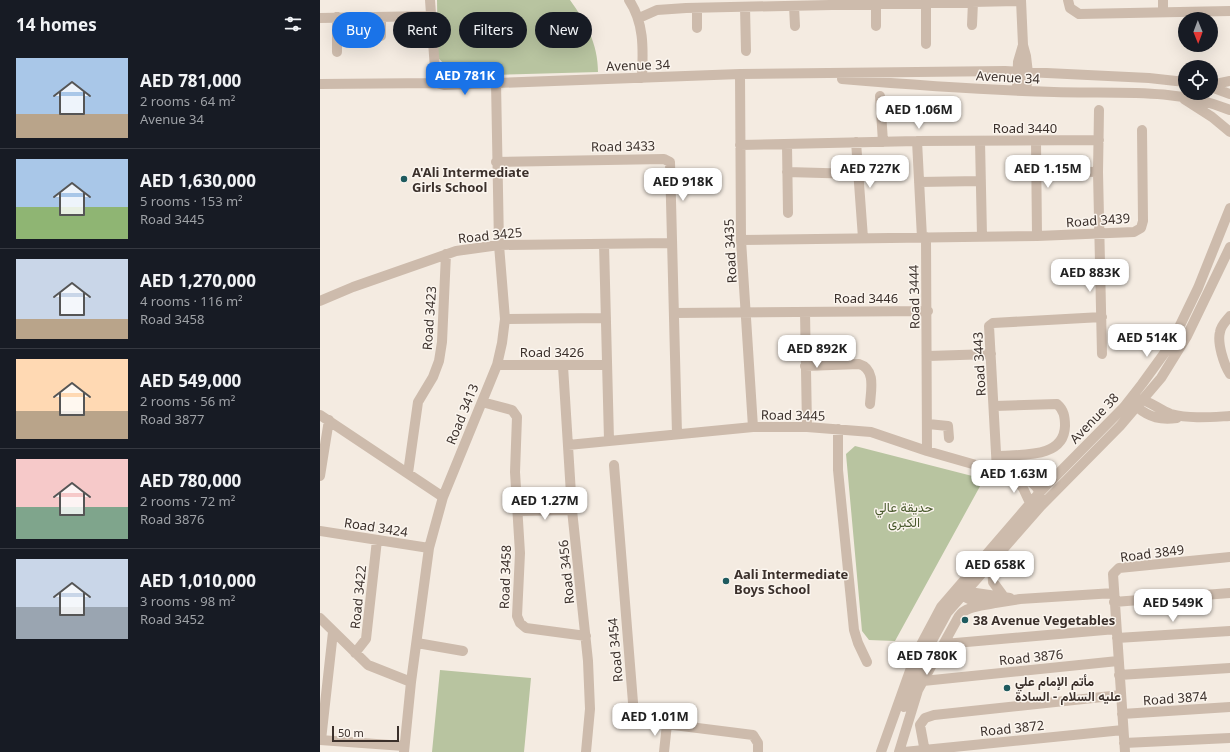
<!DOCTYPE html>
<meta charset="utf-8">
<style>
body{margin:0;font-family:"Noto Sans",Vazirmatn,sans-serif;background:#242831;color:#f1f3f6;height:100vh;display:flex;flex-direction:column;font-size:15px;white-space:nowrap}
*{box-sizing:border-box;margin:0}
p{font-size:13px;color:#9ea1a6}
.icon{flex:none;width:22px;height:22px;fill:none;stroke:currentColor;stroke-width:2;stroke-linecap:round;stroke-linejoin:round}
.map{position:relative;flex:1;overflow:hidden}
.panel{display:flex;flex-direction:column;background:#171b24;width:320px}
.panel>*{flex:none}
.guide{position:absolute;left:12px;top:12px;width:380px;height:36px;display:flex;gap:8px}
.needle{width:26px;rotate:179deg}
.tools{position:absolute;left:858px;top:12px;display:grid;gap:8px}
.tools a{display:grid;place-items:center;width:40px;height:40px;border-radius:50%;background:#171b24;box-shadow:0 4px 16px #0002;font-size:20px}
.scale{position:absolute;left:12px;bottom:10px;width:67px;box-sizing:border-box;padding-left:4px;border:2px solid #3b302b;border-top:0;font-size:11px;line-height:14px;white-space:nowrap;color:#3b302b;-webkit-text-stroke:3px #fbf5ee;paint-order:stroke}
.price{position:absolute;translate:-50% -34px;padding:0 9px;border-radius:8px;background:#fff;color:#222;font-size:13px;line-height:26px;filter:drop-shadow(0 1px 2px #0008)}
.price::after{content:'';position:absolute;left:50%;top:24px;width:12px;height:9px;margin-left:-6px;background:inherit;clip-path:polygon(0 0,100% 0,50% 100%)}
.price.active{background:#1a73e8;color:#fff}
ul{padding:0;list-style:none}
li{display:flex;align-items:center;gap:12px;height:100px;padding:0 16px}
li+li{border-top:1px solid #363941}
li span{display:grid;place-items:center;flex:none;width:112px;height:80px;border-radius:0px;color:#555}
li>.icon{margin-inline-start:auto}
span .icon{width:48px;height:48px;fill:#fffc;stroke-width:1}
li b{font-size:17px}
h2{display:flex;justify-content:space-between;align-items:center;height:48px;padding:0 16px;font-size:17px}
.pill{padding:0 14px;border-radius:18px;background:#171b24;box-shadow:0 4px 16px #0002;font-size:14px;line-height:36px}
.pill.active{background:#1a73e8;color:#fff}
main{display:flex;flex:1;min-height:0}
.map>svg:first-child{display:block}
</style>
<main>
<section class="panel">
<h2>14 homes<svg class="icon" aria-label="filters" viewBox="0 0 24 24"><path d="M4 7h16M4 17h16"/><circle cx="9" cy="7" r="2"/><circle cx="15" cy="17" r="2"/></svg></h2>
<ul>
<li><span style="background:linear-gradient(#a9c7e8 70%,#b9a48a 0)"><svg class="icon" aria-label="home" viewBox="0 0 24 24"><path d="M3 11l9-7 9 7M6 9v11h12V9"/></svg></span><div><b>AED 781,000</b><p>2 rooms · 64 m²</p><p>Avenue 34</p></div></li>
<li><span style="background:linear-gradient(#a9c7e8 60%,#8fb573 0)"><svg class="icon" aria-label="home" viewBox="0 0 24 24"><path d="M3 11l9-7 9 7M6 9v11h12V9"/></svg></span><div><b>AED 1,630,000</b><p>5 rooms · 153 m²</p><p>Road 3445</p></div></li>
<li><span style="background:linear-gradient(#c9d6e8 75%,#b9a48a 0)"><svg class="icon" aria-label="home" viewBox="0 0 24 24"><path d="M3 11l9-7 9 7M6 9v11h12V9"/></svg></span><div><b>AED 1,270,000</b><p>4 rooms · 116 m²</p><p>Road 3458</p></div></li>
<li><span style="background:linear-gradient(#ffd9b3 65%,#b9a48a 0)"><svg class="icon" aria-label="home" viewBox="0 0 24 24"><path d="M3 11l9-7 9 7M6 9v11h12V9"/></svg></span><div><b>AED 549,000</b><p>2 rooms · 56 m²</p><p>Road 3877</p></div></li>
<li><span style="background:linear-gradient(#f6c9c9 60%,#7fa58c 0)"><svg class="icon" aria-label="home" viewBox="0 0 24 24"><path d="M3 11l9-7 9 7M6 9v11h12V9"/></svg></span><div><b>AED 780,000</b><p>2 rooms · 72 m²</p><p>Road 3876</p></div></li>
<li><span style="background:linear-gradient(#c9d6e8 60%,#9aa5b1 0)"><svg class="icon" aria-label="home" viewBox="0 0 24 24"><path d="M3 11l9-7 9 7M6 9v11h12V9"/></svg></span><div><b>AED 1,010,000</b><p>3 rooms · 98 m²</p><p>Road 3452</p></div></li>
</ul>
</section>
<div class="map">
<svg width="910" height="752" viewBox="0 0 910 752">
<rect width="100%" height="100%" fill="#f4ebe1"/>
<path fill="#b8c4a0" d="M117,0H250C266,22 278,44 278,72L137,76L118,58Z
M535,446L664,479L575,641L549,640L542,631L526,454Z
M120,670L211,678L204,752H112Z"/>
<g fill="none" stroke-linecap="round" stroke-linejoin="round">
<path stroke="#cdbbac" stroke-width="10" d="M110,0L116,83
M309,0C325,24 323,51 322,78
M701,0L703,45L706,56L708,73L706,91
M748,0L750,8L759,14L910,11
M843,0V12
M606,4V44
M556,5V26
M474,6L475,26
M425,7L426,51
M377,8V28
M61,17V36
M0,18L111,16
M319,18L337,10L366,8L701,1
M652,25L653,2
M17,52V17
M420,74L421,240L433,427
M522,79C593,85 663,90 734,92C793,94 854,87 910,110
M0,84L116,83L124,85L420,74L685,71L829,78L865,82
M891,85L910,81
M891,87L910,94
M697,90L698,62L703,45
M560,96L563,142
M864,99L892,117L910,132
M779,110L778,172L782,354
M597,141L602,238
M660,141L662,236
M536,142L543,238
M716,142L717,236
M420,145L597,141L779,140
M467,145L468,213
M176,162L344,159L350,162L357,434
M716,171L778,172
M467,172L538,174
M599,182L660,181
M606,237L607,451
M421,240L717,236L814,232L821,228L823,221L822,130
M284,244L289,440
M0,301L33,287L136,251L179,245L352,243
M485,312L487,427
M354,313L608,311
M910,316C906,321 901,325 900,332C897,343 904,365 910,374
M185,319L286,318
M608,356L671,354
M177,365H287
M243,366L252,510L268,661L270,709L266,752
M485,366L539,364C556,369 551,390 550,404
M818,399C827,399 841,411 851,414C870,419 891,417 910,416
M817,401V407C830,418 841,420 857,418
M162,402L192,410L197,417L195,472L200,553L197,616L200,623L206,628L266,636
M675,406L737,404C744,410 745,417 745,426C744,459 701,454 677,456
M0,415L123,497
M608,424L628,426L629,438
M518,429V470L534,630L538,643L547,662
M248,445L433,427H487L551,432L607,451L677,471L697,481L703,488L710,503
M294,465L314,715L317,719L322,721L433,735L438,743V752
M677,471L669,326L673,323L782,317
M88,473L98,402L113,377L119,361L122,342L126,254
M0,476L9,420
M692,477C705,478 719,482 720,497
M197,511L252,510
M0,531L109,548
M672,564L673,582L684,597
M642,591L690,598
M640,592L643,596L651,600L675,603L700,599L794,593
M794,602L910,593
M0,618L48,665L91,682
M797,638L910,631
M97,643L143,651
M624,644L796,629
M35,653L46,639L57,540
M799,675L910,668
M603,681L798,661
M584,707L603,657L627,613L721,506L800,426L841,378L867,336L910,247
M802,714L910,707
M0,740L84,746
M1,740L13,632
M804,743L910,738
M84,752L91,682L109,548L123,497L177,365L182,343L185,319L179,245L176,82
M344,752L347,724
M561,752L596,654L621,607L720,492L804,407L822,384L851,344L878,288L910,208
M579,752L598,690L639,616C646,606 663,606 675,603
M584,752L803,730
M605,752L600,725L605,718L614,715L801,695
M805,752L793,574L799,568L910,557"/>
</g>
<g fill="#1e5a5e" stroke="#fbf5ee" stroke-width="1.5">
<circle cx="84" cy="179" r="4"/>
<circle cx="406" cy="581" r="4"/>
<circle cx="645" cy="620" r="4"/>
<circle cx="687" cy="688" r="4"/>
</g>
<g text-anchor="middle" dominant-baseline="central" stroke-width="3" stroke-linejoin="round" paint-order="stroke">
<g font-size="13" fill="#3b302b" stroke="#fbf5ee">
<text transform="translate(318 65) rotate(-2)">Avenue 34</text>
<text transform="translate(688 77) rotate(3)">Avenue 34</text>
<text x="705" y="128">Road 3440</text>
<text transform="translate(303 146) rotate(-1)">Road 3433</text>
<text transform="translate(778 220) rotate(-4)">Road 3439</text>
<text transform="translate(170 235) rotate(-6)">Road 3425</text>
<text transform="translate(410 251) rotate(-93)">Road 3435</text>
<text transform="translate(594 297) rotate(-91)">Road 3444</text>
<text x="546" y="298">Road 3446</text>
<text transform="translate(109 318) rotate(-86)">Road 3423</text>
<text x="232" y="352">Road 3426</text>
<text transform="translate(659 364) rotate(-93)">Road 3443</text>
<text transform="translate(142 414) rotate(-68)">Road 3413</text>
<text transform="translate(473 415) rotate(1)">Road 3445</text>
<text transform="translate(774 418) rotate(-46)">Avenue 38</text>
<text transform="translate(56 527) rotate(9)">Road 3424</text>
<text transform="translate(832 553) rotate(-7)">Road 3849</text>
<text transform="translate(246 572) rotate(-96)">Road 3456</text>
<text transform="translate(185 577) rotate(-88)">Road 3458</text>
<text transform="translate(38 597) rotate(-84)">Road 3422</text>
<text transform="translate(295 650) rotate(-95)">Road 3454</text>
<text transform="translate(711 657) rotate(-6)">Road 3876</text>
<text transform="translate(855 698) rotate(-4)">Road 3874</text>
<text transform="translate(692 728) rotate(-6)">Road 3872</text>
</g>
<g font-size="13" font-weight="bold" fill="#3b302b" stroke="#fbf5ee" text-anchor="start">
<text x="92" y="172">A'Ali Intermediate<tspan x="92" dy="15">Girls School</tspan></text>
<text x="414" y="574">Aali Intermediate<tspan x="414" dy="15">Boys School</tspan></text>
<text x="653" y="620">38 Avenue Vegetables</text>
<text x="695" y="681">مأتم الإمام علي<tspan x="695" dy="15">عليه السلام - السادة</tspan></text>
</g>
<g font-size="13" fill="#4a5a2e" stroke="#fbf5ee">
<text x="584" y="507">حديقة عالي<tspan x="584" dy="15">الكبرى</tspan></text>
</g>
</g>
</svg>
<div class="tools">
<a><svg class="needle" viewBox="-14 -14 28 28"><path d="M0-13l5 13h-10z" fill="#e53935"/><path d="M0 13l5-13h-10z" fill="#9ea1a6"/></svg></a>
<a><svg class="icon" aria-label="locate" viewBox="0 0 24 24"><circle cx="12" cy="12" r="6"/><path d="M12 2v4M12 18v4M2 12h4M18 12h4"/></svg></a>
</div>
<div class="scale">50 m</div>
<b class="price active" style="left:145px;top:96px">AED 781K</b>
<b class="price" style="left:599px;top:130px">AED 1.06M</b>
<b class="price" style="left:550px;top:189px">AED 727K</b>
<b class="price" style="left:728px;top:189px">AED 1.15M</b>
<b class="price" style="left:363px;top:202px">AED 918K</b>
<b class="price" style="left:770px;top:293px">AED 883K</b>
<b class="price" style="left:827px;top:358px">AED 514K</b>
<b class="price" style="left:497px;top:369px">AED 892K</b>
<b class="price" style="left:694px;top:494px">AED 1.63M</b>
<b class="price" style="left:225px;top:521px">AED 1.27M</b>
<b class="price" style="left:675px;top:585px">AED 658K</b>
<b class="price" style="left:853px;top:623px">AED 549K</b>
<b class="price" style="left:607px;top:676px">AED 780K</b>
<b class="price" style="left:335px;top:737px">AED 1.01M</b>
<div class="guide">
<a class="pill active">Buy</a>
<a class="pill">Rent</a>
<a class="pill">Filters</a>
<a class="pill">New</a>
</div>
</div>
</main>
